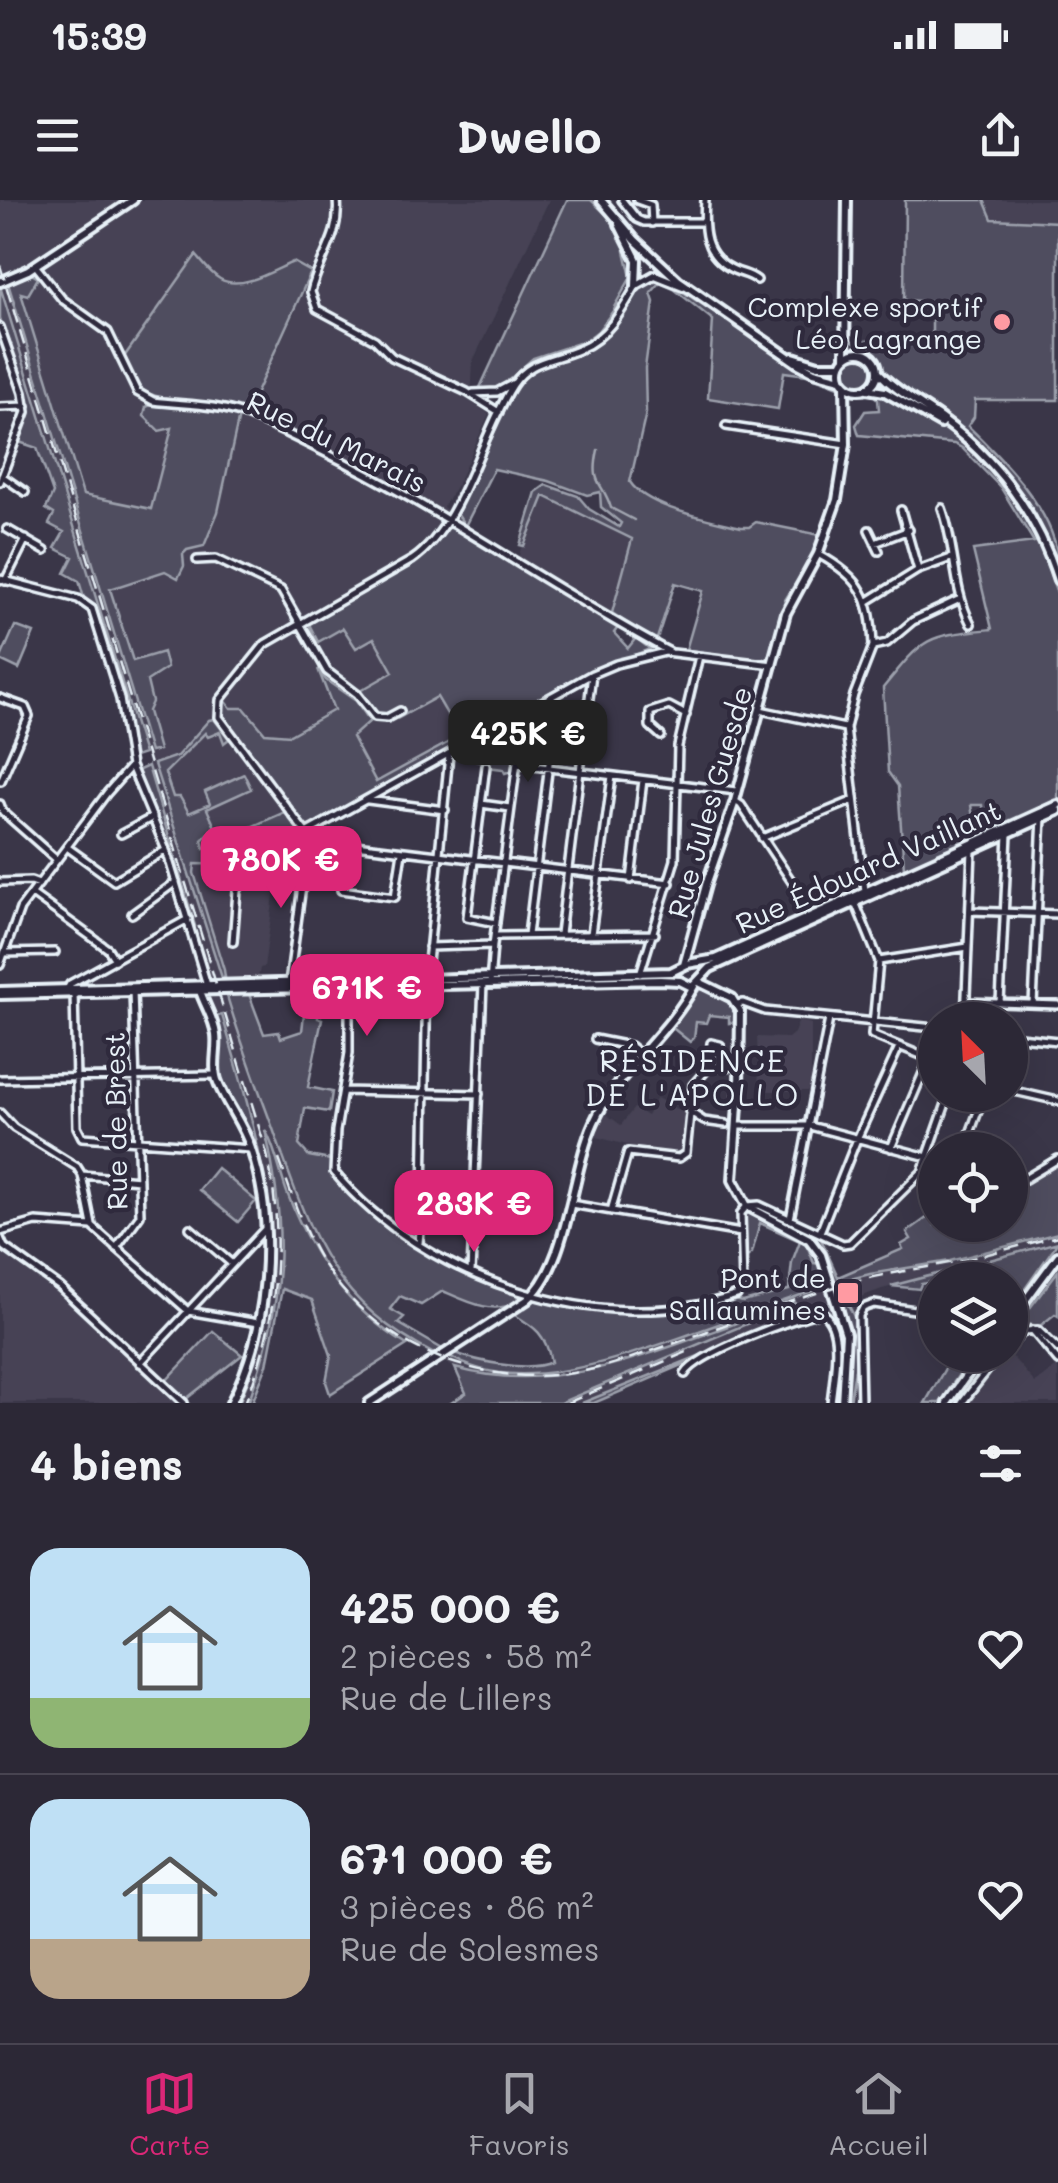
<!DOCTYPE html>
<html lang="fr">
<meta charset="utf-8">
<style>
body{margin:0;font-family:Mali,sans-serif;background:#383442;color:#f1f3f6;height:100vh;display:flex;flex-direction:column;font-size:38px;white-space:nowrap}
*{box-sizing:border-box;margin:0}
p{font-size:32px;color:#a6a6ad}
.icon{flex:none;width:55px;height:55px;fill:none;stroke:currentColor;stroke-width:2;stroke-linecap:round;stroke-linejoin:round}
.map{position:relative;height:1203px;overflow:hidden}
.panel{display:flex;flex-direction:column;background:#2c2836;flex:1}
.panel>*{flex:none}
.needle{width:65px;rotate:336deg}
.fabs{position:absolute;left:918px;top:802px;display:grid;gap:20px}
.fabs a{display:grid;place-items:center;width:110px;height:110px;border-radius:50%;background:#2c2836;box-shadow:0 10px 40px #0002,0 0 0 2px #484451;font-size:50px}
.price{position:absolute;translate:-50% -85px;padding:0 22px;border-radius:20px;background:#db2777;color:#fff;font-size:32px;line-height:65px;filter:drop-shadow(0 2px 5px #0008)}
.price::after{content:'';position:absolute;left:50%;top:60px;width:30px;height:22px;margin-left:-15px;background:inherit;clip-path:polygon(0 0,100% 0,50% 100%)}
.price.on{background:#222;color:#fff}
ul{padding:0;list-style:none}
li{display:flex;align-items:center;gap:30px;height:250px;padding:0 30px}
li+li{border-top:2px solid #484451}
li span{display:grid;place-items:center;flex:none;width:280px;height:200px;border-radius:30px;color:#555}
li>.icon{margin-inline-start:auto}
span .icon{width:120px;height:120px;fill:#fffc;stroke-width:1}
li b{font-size:42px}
h2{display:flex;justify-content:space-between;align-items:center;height:120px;padding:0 30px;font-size:42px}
.status{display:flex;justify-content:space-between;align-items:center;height:70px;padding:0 50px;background:#2c2836;direction:ltr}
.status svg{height:28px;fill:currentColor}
header{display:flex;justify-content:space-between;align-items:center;height:130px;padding:0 30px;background:#2c2836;font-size:45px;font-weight:800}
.tabs{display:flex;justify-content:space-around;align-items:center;height:140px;border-top:2px solid #484451;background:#2c2836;font-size:28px;color:#a6a6ad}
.tabs a{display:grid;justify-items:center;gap:5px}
.tabs .on{color:#db2777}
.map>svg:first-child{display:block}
</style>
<div class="status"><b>15:39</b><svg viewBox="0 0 49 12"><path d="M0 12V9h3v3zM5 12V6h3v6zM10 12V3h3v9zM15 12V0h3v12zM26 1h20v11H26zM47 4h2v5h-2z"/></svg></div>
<header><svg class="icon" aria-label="menu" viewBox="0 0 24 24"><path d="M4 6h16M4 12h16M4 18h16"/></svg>Dwello<svg class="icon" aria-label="share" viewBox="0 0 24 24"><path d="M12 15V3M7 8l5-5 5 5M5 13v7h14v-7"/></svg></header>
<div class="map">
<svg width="1058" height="1203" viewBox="0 0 1058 1203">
<rect width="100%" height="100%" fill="#3a3648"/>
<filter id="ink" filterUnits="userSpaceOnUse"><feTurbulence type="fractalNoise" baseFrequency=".01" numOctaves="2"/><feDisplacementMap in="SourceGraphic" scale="20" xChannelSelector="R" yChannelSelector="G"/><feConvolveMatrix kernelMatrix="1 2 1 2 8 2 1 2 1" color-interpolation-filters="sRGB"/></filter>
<g filter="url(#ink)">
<path fill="#464354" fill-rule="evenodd" d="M0,0H549L473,161L471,202L489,214L457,285L443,307L465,326L518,359L536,292L632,339L612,413L622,420L614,433L639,460L585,481L280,653L264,767L260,768L258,778L222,781L289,976L372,1114L410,1142L443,1157L448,1155L522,1172L566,1171L852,1078L950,1061L1058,1033V1042L882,1089L852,1100L855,1112L852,1113L845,1099L835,1101L582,1203H560L795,1103L590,1172L547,1178H520L455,1168L386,1132L348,1100L328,1075L297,1018L265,930L281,1020L278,1095L269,1142L248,1203H233L261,1116L266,1012L260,969L248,929L219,876L218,827L207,795L214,793L162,630L164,617L0,86ZM195,56L218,79L230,83L251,79L293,62L295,112L250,206L239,216L218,312L152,308L172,226L184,208L153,204L139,197L134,192L120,162Z
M984,0H1058V22L992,19Z
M799,820L811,824V891H759L757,837L788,838L794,833Z
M657,898L685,914L682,952L679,954L638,948L593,936L603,912L621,925L634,908L647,916Z
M0,1047L46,1080L179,1203H0Z
M1010,1154L1035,1183L1058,1165V1203H969L986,1176L1004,1155Z"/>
<path fill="#504e5f" stroke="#9ca0ac" stroke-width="2.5" d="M567,0H591L608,16L629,48L625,51L631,77L614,107L619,103L598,131L585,141L533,158L499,189L478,192Z
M905,0H984L992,19L1058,22V200H975L974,217L968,226C1002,259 1058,314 1058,364L1035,313L990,255L965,231L888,177L877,157L853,141L932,140V102L904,100Z
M196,55C203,63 211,74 220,79C241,91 274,70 293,62L311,72L250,206L239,216L218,312L204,346L187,350L183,354L184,366L178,378L165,371L110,389L133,461L163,452L167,468L147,481L152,502L148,511L159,550L150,552L8,83L30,73L38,78L28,95L21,93L83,295L151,309L172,228L159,231L144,216L146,207L153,204L183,208L185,201C143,194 142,198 124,157Z
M651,77L663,79L802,169L834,182L839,187L807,175L784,172L778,209L708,198L713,120L674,89L660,83L651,93L654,102L645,168L646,213L630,282C648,309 710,319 741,327H749L756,322L820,335L810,360L785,400L769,461L686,450L703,391L675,383L656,442L612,413L632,339L544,296L524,346L520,345L536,292L546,285L578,296L589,309L619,327L621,323L601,307L600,292L587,295L549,281L494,269L465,326L456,312L517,185L539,165L582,152L598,142L614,128L641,84Z
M0,86L144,554L135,557L120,491L97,412L84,398L79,381L65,373L73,357L55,348L64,332L49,324L54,314L46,309L53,293L37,248L19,242C42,187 9,169 0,118C0,108 0,96 0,86Z
M843 172a15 15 0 1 1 30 0a15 15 0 1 1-30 0Z
M872,193L886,195L939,225L967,246L1015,300L1040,345L1058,396V599L985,633L982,605H971L976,637L904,669L898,586L888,572L883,488C926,435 925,436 992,429L973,350L1034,342L1001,288L962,248L954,244L859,235L856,225L865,211L879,210L878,200Z
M448,328H453L619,426L614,433L628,448L636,438L650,449L584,475L520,513L314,626H306L221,513L225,500L231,508H244L265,533L290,535L334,510L318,469L326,480L356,501L370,521L352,537L376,582L460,536L437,497L397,519L401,513L398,509L387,516L375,514L358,492L393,472L374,438L356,448L343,428L318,442L309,424L422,357Z
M15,426L34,433L19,469L0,460Z
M214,519L229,539L224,543L220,532L208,537L205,533L165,573L173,597H180L189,613L210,604L205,592L244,574L251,589L207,609L215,627L202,640L204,648L287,611L298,629L297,636L277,648L270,639L259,645L258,656L247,665L195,664L194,673L224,770L225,777L222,778L154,564L177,556L209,520Z
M518,521L512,571L505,573L503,569L488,567L487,563L460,556Z
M148,566L195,726L194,727L162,630L137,571Z
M701,788L731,802L737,822L729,823V817L709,815L706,823L696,822L694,838L690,842L669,825Z
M249,794L264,834L279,832L281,838L302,831L306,797H318V818L322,819L308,887L332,892L329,912L305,908L299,945L309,956L331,960C332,980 349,990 363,1002C412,1048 456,1071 518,1095L517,1102C493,1115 468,1102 443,1091L421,1105L400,1096L390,1109L404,1117L398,1123L444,1150L436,1155C328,1100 310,1032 272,926C256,883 240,840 227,796Z
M222,815C261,948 300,1068 239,1203H233L261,1116L266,1012L260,969L248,929L219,876L220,850L213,817Z
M265,930C275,946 280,975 288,995C313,1059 347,1108 407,1145L330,1194L326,1182L331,1155L312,1100L282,1089L267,1165L252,1203H248C284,1103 289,1033 265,930Z
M1058,962V1033L950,1061L870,1074L835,1083C818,1031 803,1031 756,1009L797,1024L821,1039L838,1077L903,1049L901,1045L911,1039L907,1032L935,1012V1025H1010V985L1027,981Z
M217,968L256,1001L238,1022L199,990Z
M748,1013L805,1040L814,1063L821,1064L829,1085C785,1101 742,1116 699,1131C628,1155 518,1200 448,1155L452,1152C476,1161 528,1173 551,1162C546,1134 535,1127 513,1114L535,1099C604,1117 666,1113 735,1100L743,1102L789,1090L792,1062L800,1041L760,1023L752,1053L747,1057L745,1015Z
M1058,1042L1010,1110V1080H965V1076L921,1084L919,1089L891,1086Z
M1058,1071V1116L1055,1114L1040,1126L1026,1124L1020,1129L1017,1125Z
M843,1099C869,1125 853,1172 850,1203H845L850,1142Z
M835,1101L845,1143L840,1203H833C834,1178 845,1125 824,1109L778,1124L594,1203H582Z
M796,1103L560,1203H451L466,1193L455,1168C553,1195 640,1157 731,1125C752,1117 776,1107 796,1103Z
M213,1131L242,1155L186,1199L166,1181Z
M965,1155H972L940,1203H925L947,1165L957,1166Z"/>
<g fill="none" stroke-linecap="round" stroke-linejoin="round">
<path stroke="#a2a6b1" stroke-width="2.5" d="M598,250C590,286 603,281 611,308L634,320"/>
<g stroke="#e8f1f8" stroke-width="12">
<path id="street" d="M337,0C341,37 318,59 311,92L317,109L375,140L392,157L467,192L499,212
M622,0L637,19L644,22H703
M637,0L651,5L652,23
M705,0C703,29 703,56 734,70C743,74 749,74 757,80
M35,65L62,99L108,132L137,192L153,201C183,205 215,204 243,214C270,224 295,238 320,250C441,309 552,389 670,452
M0,127L23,193L26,212L0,282
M473,193L497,192L514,183
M0,207L26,206
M726,226L846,244
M2,276L25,292
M942,308C956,347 952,387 971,424
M901,310L918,370
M7,329L45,351
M869,330L879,351
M875,343L909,330
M818,354C862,378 871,397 873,446
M197,360L216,359L281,390L327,471L357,494L375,517L387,518L400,511
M0,379L78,399L92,409L120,499L131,566L166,650L207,785
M5,381L26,339
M868,401L918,370L951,358
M0,498L25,507L29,516L1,581
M760,510L845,528
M661,536L650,526V512L669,506L686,515
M517,564L736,591
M486,566L467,717L496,723
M368,600L445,610
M735,601L741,605L804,700
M0,604L3,612L57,660
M481,604L510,608
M306,633L219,517L220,500L265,444L412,360C463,325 480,236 513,185C530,159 554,161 580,149C607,138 622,111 636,86
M121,634L153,617
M762,638L854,600
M67,647L114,681L166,650
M402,652L395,697L341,690L348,647L355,645L670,683
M631,680L643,580
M0,682L31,681L39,684
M865,691L846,528L854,495L873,446L887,443L913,421L958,400
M32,694L108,749L115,760
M855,702L879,761L872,835L935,861
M970,711L1058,714
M132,714L176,682
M560,734L592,474
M591,734L612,576
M528,735L555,514L552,497
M496,736L655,734
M233,742L237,691L252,667L306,633L592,474L616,464L665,452L773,465
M493,745L523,516
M429,747L493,745L490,784
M4,753L55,752
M879,761L968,747
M0,765L20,709L107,593L131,566
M640,774L675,660L678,546L699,456
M289,783L308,641L306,633
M349,787V853L336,931L334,972C423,1080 602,1140 737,1095L743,1086L741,1013L747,1006L759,1005L843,1044L850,1043L922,972L949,895
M66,791L70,784L188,719
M74,791L77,927L82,937L251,949
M966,802L1058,805
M1000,803L1008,634
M737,804L743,803L765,811L935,828
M1033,804L1042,617
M965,820L972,650
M1010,836L1058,841
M595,839L630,846L641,855
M709,867L711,843L720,845L719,866
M0,879L215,875
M1010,890L1058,901
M343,891L479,894
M689,911L704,921L726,924
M0,913L14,928L77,967L82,975L139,980
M737,926H810L935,959
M891,948L929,859
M964,950L984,895
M82,975L92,1025
M1010,978L1025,979L1058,959
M571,1004L741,1033
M611,1011L628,952L679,958L686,953L693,885L709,867L740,866
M790,1019L829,819
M190,1028L232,1064
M0,1032L36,1022L92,1026L188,1111L258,1123
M820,1032L857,939L899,847
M0,1038L4,1047L60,1087L184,1203
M419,1043L423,995L427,772L449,555
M116,1048L140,1015L133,790
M471,1073L483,784
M1032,1130L1058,1161
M1010,1145L1024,1131L1038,1130L1058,1149
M140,1163L264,1030
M685,1174C697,1153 796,1117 822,1112C845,1128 833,1179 831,1203
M861,1203L859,1116L863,1108L874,1104L935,1113
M962,1203L999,1155"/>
</g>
<g stroke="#e8f1f8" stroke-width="14">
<path id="secondary" d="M601,0L635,40L678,80L797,163L814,172L841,179
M619,24L637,60L636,86
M0,82L28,70L133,0
M637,85L655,75L683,86
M840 171a19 19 0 1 1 38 0a19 19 0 1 1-38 0Z
M793,157L818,165H841
M845,158L847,0
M878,172C896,191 919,203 940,218C996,259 1037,314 1058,380
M867,189L885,192L941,224
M684,765L706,685L735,601L786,413L818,354L837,300L846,244L845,185
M699,782L732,798L740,811L739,890L733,980L747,1006L809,1039L821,1055L846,1134L842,1203
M0,791L671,772L687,764L716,759L1058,605
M200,791C205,806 214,819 216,835C218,850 212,866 217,880C225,903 243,923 251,949C277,1027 269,1130 231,1203
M0,795L660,780L680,781L692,787L710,768L1058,611
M1010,1121L1058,1056
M369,1203L527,1100C569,1064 571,972 594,922C617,871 668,835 694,786
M947,1203L981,1155"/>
</g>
<use href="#street" stroke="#2f2a3d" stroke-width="5"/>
<use href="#secondary" stroke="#2f2a3d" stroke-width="6"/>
<path stroke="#e8f1f8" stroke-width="2.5" stroke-dasharray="15 8" stroke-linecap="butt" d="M0,65L267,954C285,1038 278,1123 245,1203
M279,959C291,992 301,1026 319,1057C370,1143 474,1188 573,1173C608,1168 641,1154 675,1143C727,1124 779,1105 832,1088C878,1073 926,1069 973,1058
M961,1061L1058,1036
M567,1203L687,1152"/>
</g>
</g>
<g fill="#ff9aa2" stroke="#2f2a3d" stroke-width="4">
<circle cx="1002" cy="122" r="10"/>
<rect x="836" y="1081" width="24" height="24" rx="5"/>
</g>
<g text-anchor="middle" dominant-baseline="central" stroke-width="9" stroke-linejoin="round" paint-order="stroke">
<g font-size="28" fill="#e8f1f8" stroke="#2f2a3d" text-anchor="end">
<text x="982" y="106">Complexe sportif<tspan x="982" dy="32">Léo Lagrange</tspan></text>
<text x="826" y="1077">Pont de<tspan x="826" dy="32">Sallaumines</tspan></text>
</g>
<g font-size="28" fill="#e8f1f8" stroke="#2f2a3d">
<text transform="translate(337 241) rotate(26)">Rue du Marais</text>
<text transform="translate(709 602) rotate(-74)">Rue Jules Guesde</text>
<text transform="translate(868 666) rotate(-24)">Rue Édouard Vaillant</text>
<text transform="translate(115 921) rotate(-91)">Rue de Brest</text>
</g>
<g font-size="30" letter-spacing="2.5" fill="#e8f1f8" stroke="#2f2a3d">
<text x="693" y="860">RÉSIDENCE<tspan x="693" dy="34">DE L'APOLLO</tspan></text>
</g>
</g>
</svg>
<div class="fabs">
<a><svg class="needle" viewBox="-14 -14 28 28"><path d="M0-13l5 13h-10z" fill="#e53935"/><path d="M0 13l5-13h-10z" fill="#a6a6ad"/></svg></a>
<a><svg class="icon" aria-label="locate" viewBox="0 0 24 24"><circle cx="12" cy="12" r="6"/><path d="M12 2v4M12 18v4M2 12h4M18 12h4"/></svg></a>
<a><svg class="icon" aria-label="layers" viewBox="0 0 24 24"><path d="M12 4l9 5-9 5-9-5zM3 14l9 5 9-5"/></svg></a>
</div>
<b class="price on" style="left:528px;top:585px">425K €</b>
<b class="price" style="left:281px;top:711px">780K €</b>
<b class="price" style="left:367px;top:839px">671K €</b>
<b class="price" style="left:474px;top:1055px">283K €</b>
</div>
<section class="panel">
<h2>4 biens<svg class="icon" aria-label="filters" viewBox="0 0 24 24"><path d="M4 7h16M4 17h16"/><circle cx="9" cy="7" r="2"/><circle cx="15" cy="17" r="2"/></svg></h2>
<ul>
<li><span style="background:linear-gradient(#bfe0f5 75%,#8fb573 0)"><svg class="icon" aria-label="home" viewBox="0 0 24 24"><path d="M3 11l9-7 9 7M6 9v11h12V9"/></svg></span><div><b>425 000 €</b><p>2 pièces · 58 m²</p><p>Rue de Lillers</p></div><svg class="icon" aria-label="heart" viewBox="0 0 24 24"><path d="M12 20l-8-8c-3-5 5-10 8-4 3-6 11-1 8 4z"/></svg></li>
<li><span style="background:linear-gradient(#bfe0f5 70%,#b9a48a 0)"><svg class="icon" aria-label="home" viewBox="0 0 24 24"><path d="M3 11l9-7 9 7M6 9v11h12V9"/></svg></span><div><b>671 000 €</b><p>3 pièces · 86 m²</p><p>Rue de Solesmes</p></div><svg class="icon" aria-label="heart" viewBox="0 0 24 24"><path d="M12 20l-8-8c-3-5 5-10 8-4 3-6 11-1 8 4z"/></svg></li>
</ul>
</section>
<nav class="tabs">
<a class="on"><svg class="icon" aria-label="map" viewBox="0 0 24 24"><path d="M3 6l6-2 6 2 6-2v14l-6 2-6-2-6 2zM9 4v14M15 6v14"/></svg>Carte</a>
<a><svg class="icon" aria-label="saved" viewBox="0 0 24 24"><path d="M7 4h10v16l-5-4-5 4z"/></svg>Favoris</a>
<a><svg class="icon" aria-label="home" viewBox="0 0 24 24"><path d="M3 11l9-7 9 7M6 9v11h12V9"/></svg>Accueil</a>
</nav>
